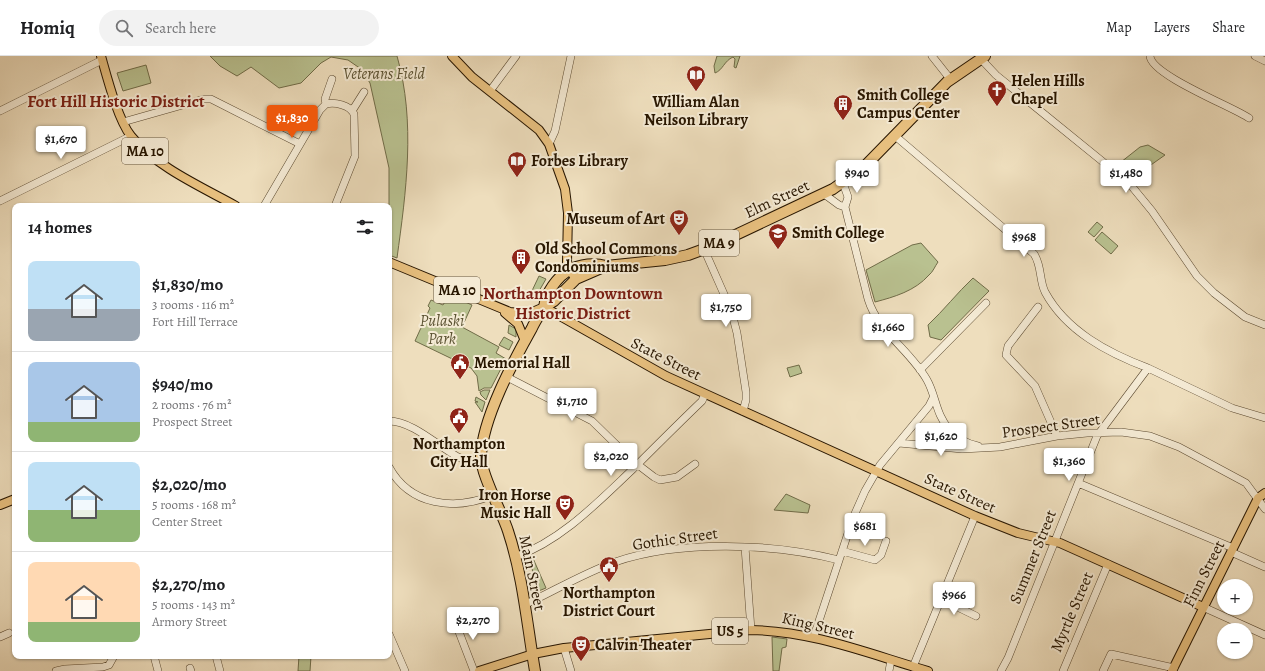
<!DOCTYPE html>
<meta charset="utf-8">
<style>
body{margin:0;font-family:Alegreya,serif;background:#f2f2f2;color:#202124;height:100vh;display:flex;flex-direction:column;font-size:15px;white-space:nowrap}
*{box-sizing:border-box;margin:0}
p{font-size:13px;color:#757577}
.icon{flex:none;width:22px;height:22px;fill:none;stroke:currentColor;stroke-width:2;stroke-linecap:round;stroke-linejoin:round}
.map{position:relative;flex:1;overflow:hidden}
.drawer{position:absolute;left:12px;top:147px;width:380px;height:456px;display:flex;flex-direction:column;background:#fff;border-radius:8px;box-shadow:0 1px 3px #0004}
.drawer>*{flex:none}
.tools{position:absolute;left:1217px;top:523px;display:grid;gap:8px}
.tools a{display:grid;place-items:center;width:36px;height:36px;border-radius:50%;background:#fff;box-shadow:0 1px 3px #0004;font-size:20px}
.price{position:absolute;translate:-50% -34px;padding:0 9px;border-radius:4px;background:#fff;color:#222;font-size:13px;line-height:26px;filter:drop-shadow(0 1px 2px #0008)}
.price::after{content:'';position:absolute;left:50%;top:24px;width:12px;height:9px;margin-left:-6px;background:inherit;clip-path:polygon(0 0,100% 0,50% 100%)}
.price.current{background:#ea580c;color:#fff}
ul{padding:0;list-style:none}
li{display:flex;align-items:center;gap:12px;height:100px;padding:0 16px}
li+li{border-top:1px solid #e0e0e0}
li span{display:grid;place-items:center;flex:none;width:112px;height:80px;border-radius:8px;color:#555}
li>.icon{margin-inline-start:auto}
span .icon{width:48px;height:48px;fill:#fffc;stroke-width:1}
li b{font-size:17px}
h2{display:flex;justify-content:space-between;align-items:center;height:48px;padding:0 16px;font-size:17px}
header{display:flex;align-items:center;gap:24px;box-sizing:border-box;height:56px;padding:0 20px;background:#fff;border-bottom:1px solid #e0e0e0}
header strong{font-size:19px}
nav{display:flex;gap:22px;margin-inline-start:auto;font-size:14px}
.search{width:280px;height:36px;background:#f2f2f2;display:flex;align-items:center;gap:10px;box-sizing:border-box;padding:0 14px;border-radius:22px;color:#757577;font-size:15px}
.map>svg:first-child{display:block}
</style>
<header>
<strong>Homiq</strong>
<div class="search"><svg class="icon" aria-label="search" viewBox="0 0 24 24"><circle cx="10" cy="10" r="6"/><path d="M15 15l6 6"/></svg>Search here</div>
<nav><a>Map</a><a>Layers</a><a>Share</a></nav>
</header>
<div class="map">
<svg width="1265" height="615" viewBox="0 0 1265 615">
<rect width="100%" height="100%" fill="#eedebd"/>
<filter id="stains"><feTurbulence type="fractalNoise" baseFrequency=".005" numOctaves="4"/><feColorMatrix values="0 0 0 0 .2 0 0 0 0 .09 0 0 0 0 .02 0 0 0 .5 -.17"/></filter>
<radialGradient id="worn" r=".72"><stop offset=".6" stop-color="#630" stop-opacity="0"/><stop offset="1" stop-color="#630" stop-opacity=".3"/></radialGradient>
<path fill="#b9c190" stroke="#706c48" d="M210,0H397C416,66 406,136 397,202L389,199V112L370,27L361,13L348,4L331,1L321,7L301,27L279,32L251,11L237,20L220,10Z
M717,0H740L736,12L734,11L735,3L733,1C724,5 723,14 715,17L714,10Z
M146,9L151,27L123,35L117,17Z
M1148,89L1165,99L1131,123L1116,110L1140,91Z
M1097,166L1103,171L1094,181L1088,176Z
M1102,176L1118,190L1111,198L1095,184Z
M921,187L938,206C935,210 933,216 929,219C915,235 894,241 875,246L866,214L912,189Z
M539,220L546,223L535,242L530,239Z
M973,222L989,235L941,284L930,281L928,269C944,254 957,237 973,222Z
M449,239L472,249L462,271L499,291L496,297L506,303L491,332H484L479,335L477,320L471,312L415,285L430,252L428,250L431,244L443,249Z
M509,269L516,273V281L508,277Z
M504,281L513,286L509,294L499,289Z
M799,309L802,317L790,321L787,312Z
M484,334H490L486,344L481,339L480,336Z
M476,341L485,346L482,356L475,346H478L475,345Z
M786,438L810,449L808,457L774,454Z
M530,500H532L546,532L536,536Z
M772,581L787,583L786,591L782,592L779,615H773Z
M299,600H311L310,615H298Z"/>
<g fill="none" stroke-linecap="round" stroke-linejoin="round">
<g stroke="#5a482f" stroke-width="8">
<path id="minor" d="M932,0L951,24
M1150,0C1151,19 1233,51 1249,62
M1255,0L1265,5
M981,3L996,19L1129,127L1152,155L1197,220L1214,237L1245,261L1265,269
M490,35L516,0
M326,48C335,46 350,49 354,58L355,100L335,150
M0,55L102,4
M352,55L364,36
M123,66L204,43H211L300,88
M894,79L1034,198C1042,210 1039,224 1045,236C1066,275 1108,297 1148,312
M549,88L555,75L571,0
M843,127L848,141L845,151L868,243C878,276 910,294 927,324C936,340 936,359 949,373C957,382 967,388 978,390
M824,138L839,149L845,151
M0,145L131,80
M264,150L320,54L326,48L325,43L332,23
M704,193L731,254L737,277L746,336V344L743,355
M1038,251L1008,290L1006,299L1035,330L1057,380
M920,314L986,247
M507,321L592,365L633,405L654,421L660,424L677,421L695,408
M389,365C412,365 438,390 458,401C465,404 474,406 482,408
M899,387L962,393L1000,391L1057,380L1087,377L1121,376L1150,380L1179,391L1246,427L1265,453
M389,411C410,450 455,455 493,439
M1078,427L1233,492
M745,491L751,574
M842,495L875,504L881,499L886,485
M1231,496L1265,511
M515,501C561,485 598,446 633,413C656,390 679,367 702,345L705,338
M941,543L976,560
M524,549C554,535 584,517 615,506C680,484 773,487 839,504
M1203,551L1265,579
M454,563L474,615
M389,578L405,615
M814,580L853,462L865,435L880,409L929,350L933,342
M0,581L9,577
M564,592L571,615
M154,600L158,615
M216,600L220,615
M913,611L975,460
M190,612L191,615
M56,615L65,613L103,611L109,609L114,600
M889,615L891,604
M1001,615L1008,602L1097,380L1148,312L1232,352L1265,362
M1063,615L1108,508
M1103,615L1111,598L1174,612"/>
</g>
<g stroke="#281600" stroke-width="10">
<path id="major" d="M101,0C107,21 118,64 131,80C156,111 202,131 236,150
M452,0L472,21L539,74L549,88L565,133L568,157L567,206L573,219
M389,206L510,256L528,258L544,251L666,320L975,460L1018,477L1060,487L1203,551
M505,257L518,268L525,285
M0,449L15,443
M479,615L533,598L564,592L751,574C813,575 869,598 928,615
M1172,615L1258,442L1265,437"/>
</g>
<g stroke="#281600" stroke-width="12">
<path id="highway" d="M544,251L554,245L576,223L606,210L665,204L688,199L710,191L833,133L865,110L947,26L985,0
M535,615C527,569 523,520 508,475C502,456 481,419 481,401C482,363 513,306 532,272C535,265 540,258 544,251C545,248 545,243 547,240C550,233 556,225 561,220C573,209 591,206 606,210"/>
</g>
<use href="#minor" stroke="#f4ead4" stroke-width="7"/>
<use href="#major" stroke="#e7bf7e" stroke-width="8"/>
<use href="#highway" stroke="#e7bf7e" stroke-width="10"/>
</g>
<defs>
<g id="library-pin" transform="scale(1)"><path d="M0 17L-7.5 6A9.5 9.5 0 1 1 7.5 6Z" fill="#8f2418" stroke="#f4ead4"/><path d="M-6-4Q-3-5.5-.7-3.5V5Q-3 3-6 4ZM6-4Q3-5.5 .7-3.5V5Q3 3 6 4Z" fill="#fff"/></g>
<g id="church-pin" transform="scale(1)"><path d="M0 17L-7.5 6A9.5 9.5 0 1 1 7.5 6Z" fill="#8f2418" stroke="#f4ead4"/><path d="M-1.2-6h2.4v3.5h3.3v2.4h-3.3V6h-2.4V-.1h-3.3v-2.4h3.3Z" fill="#fff"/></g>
<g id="building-pin" transform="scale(1)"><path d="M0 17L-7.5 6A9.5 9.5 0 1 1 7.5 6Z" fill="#8f2418" stroke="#f4ead4"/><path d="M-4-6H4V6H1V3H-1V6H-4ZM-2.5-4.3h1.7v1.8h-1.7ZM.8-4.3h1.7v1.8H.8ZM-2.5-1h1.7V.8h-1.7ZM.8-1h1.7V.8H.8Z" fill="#fff"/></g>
<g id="theatre-pin" transform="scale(1)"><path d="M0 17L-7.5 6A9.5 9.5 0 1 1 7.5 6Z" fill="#8f2418" stroke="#f4ead4"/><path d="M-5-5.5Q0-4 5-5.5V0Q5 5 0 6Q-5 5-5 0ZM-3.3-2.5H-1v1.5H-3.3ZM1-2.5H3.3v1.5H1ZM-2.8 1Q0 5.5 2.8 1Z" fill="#fff"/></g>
<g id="university-pin" transform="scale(1)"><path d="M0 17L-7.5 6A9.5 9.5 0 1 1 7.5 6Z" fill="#8f2418" stroke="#f4ead4"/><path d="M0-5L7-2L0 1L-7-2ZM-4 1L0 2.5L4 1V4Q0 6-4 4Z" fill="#fff"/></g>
<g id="civic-pin" transform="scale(1)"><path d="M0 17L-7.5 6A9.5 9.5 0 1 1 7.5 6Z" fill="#8f2418" stroke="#f4ead4"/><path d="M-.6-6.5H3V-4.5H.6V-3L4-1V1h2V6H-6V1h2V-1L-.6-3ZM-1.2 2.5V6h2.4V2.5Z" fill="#fff"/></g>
</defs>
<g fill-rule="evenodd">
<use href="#library-pin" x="696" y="19"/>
<use href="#church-pin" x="997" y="34"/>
<use href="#building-pin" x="843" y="48"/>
<use href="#library-pin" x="517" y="105"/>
<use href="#theatre-pin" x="679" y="163"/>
<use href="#university-pin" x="778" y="177"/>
<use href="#building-pin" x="521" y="202"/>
<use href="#civic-pin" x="460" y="307"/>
<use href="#civic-pin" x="459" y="361"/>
<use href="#theatre-pin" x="565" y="448"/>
<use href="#civic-pin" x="609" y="510"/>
<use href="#theatre-pin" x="581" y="589"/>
</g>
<g text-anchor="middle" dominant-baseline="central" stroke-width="4" stroke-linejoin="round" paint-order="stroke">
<g fill="#f4ead4" stroke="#655640" stroke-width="1">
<rect x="122" y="82" width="46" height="26" rx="3"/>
<rect x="699" y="174" width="40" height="26" rx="3"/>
<rect x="434" y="221" width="46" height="26" rx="3"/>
<rect x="712" y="562" width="36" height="26" rx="3"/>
</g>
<g font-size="15" font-weight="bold" fill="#281600">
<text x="145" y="95">MA 10</text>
<text x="719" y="187">MA 9</text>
<text x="457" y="234">MA 10</text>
<text x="730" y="575">US 5</text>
</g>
<g font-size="16" font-style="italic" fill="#5b5232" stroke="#f4ead4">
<text x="384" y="18">Veterans Field</text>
<text x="442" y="265">Pulaski<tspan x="442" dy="18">Park</tspan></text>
</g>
<g font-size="16" font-weight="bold" fill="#281600" stroke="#f4ead4" text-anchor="start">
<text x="1011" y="25">Helen Hills<tspan x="1011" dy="18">Chapel</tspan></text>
<text x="857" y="39">Smith College<tspan x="857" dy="18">Campus Center</tspan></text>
<text x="696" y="46" text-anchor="middle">William Alan<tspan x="696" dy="18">Neilson Library</tspan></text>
<text x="531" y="105">Forbes Library</text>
<text x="665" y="163" text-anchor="end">Museum of Art</text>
<text x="792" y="177">Smith College</text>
<text x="535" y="193">Old School Commons<tspan x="535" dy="18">Condominiums</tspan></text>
<text x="474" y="307">Memorial Hall</text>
<text x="459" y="388" text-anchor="middle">Northampton<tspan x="459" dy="18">City Hall</tspan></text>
<text x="551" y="439" text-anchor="end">Iron Horse<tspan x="551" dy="18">Music Hall</tspan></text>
<text x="609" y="537" text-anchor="middle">Northampton<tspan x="609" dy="18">District Court</tspan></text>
<text x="595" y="589">Calvin Theater</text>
</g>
<g font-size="16" fill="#281600" stroke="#f4ead4">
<text transform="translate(777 143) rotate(-25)">Elm Street</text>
<text transform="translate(666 303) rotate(27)">State Street</text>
<text transform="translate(1051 370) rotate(-8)">Prospect Street</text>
<text transform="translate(960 437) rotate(24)">State Street</text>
<text transform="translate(675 483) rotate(-8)">Gothic Street</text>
<text transform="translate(1033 501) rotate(-68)">Summer Street</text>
<text transform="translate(532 517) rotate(78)">Main Street</text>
<text transform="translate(1204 518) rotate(-63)">Finn Street</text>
<text transform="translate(1072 556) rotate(-67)">Myrtle Street</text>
<text transform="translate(818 570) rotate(13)">King Street</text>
</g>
<g font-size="17" font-weight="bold" fill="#7a1f14" stroke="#f4ead4">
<text x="116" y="45">Fort Hill Historic District</text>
<text x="573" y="237">Northampton Downtown<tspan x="573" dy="20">Historic District</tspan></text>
</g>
</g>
<rect width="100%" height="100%" filter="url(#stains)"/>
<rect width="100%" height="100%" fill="url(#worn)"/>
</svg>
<div class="tools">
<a>+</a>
<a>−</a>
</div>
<b class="price current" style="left:292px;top:83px">$1,830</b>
<b class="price" style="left:61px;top:104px">$1,670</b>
<b class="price" style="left:857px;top:138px">$940</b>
<b class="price" style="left:1126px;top:138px">$1,480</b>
<b class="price" style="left:1024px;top:202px">$968</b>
<b class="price" style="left:726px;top:272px">$1,750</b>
<b class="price" style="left:888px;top:292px">$1,660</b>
<b class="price" style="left:572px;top:366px">$1,710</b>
<b class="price" style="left:941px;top:401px">$1,620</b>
<b class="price" style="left:611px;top:421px">$2,020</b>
<b class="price" style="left:1069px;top:426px">$1,360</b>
<b class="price" style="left:865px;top:491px">$681</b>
<b class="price" style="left:954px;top:560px">$966</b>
<b class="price" style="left:473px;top:585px">$2,270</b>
<section class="drawer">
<h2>14 homes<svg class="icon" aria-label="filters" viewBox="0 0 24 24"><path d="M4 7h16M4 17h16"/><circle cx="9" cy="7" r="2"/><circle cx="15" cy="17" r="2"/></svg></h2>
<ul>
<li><span style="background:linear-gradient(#bfe0f5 60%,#9aa5b1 0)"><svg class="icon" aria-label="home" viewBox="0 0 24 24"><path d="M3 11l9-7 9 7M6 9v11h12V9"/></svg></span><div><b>$1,830/mo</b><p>3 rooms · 116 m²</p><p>Fort Hill Terrace</p></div></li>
<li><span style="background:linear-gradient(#a9c7e8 75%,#8fb573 0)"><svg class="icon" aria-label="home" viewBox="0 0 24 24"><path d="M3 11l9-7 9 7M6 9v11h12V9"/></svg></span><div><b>$940/mo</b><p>2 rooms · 76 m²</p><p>Prospect Street</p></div></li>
<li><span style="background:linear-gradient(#bfe0f5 60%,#8fb573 0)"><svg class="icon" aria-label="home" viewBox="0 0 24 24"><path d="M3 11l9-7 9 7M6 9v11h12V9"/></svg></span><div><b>$2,020/mo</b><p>5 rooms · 168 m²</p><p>Center Street</p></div></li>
<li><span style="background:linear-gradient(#ffd9b3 75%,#8fb573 0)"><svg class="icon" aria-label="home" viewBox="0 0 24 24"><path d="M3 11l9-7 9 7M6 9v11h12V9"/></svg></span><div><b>$2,270/mo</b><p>5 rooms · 143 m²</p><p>Armory Street</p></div></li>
</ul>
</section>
</div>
